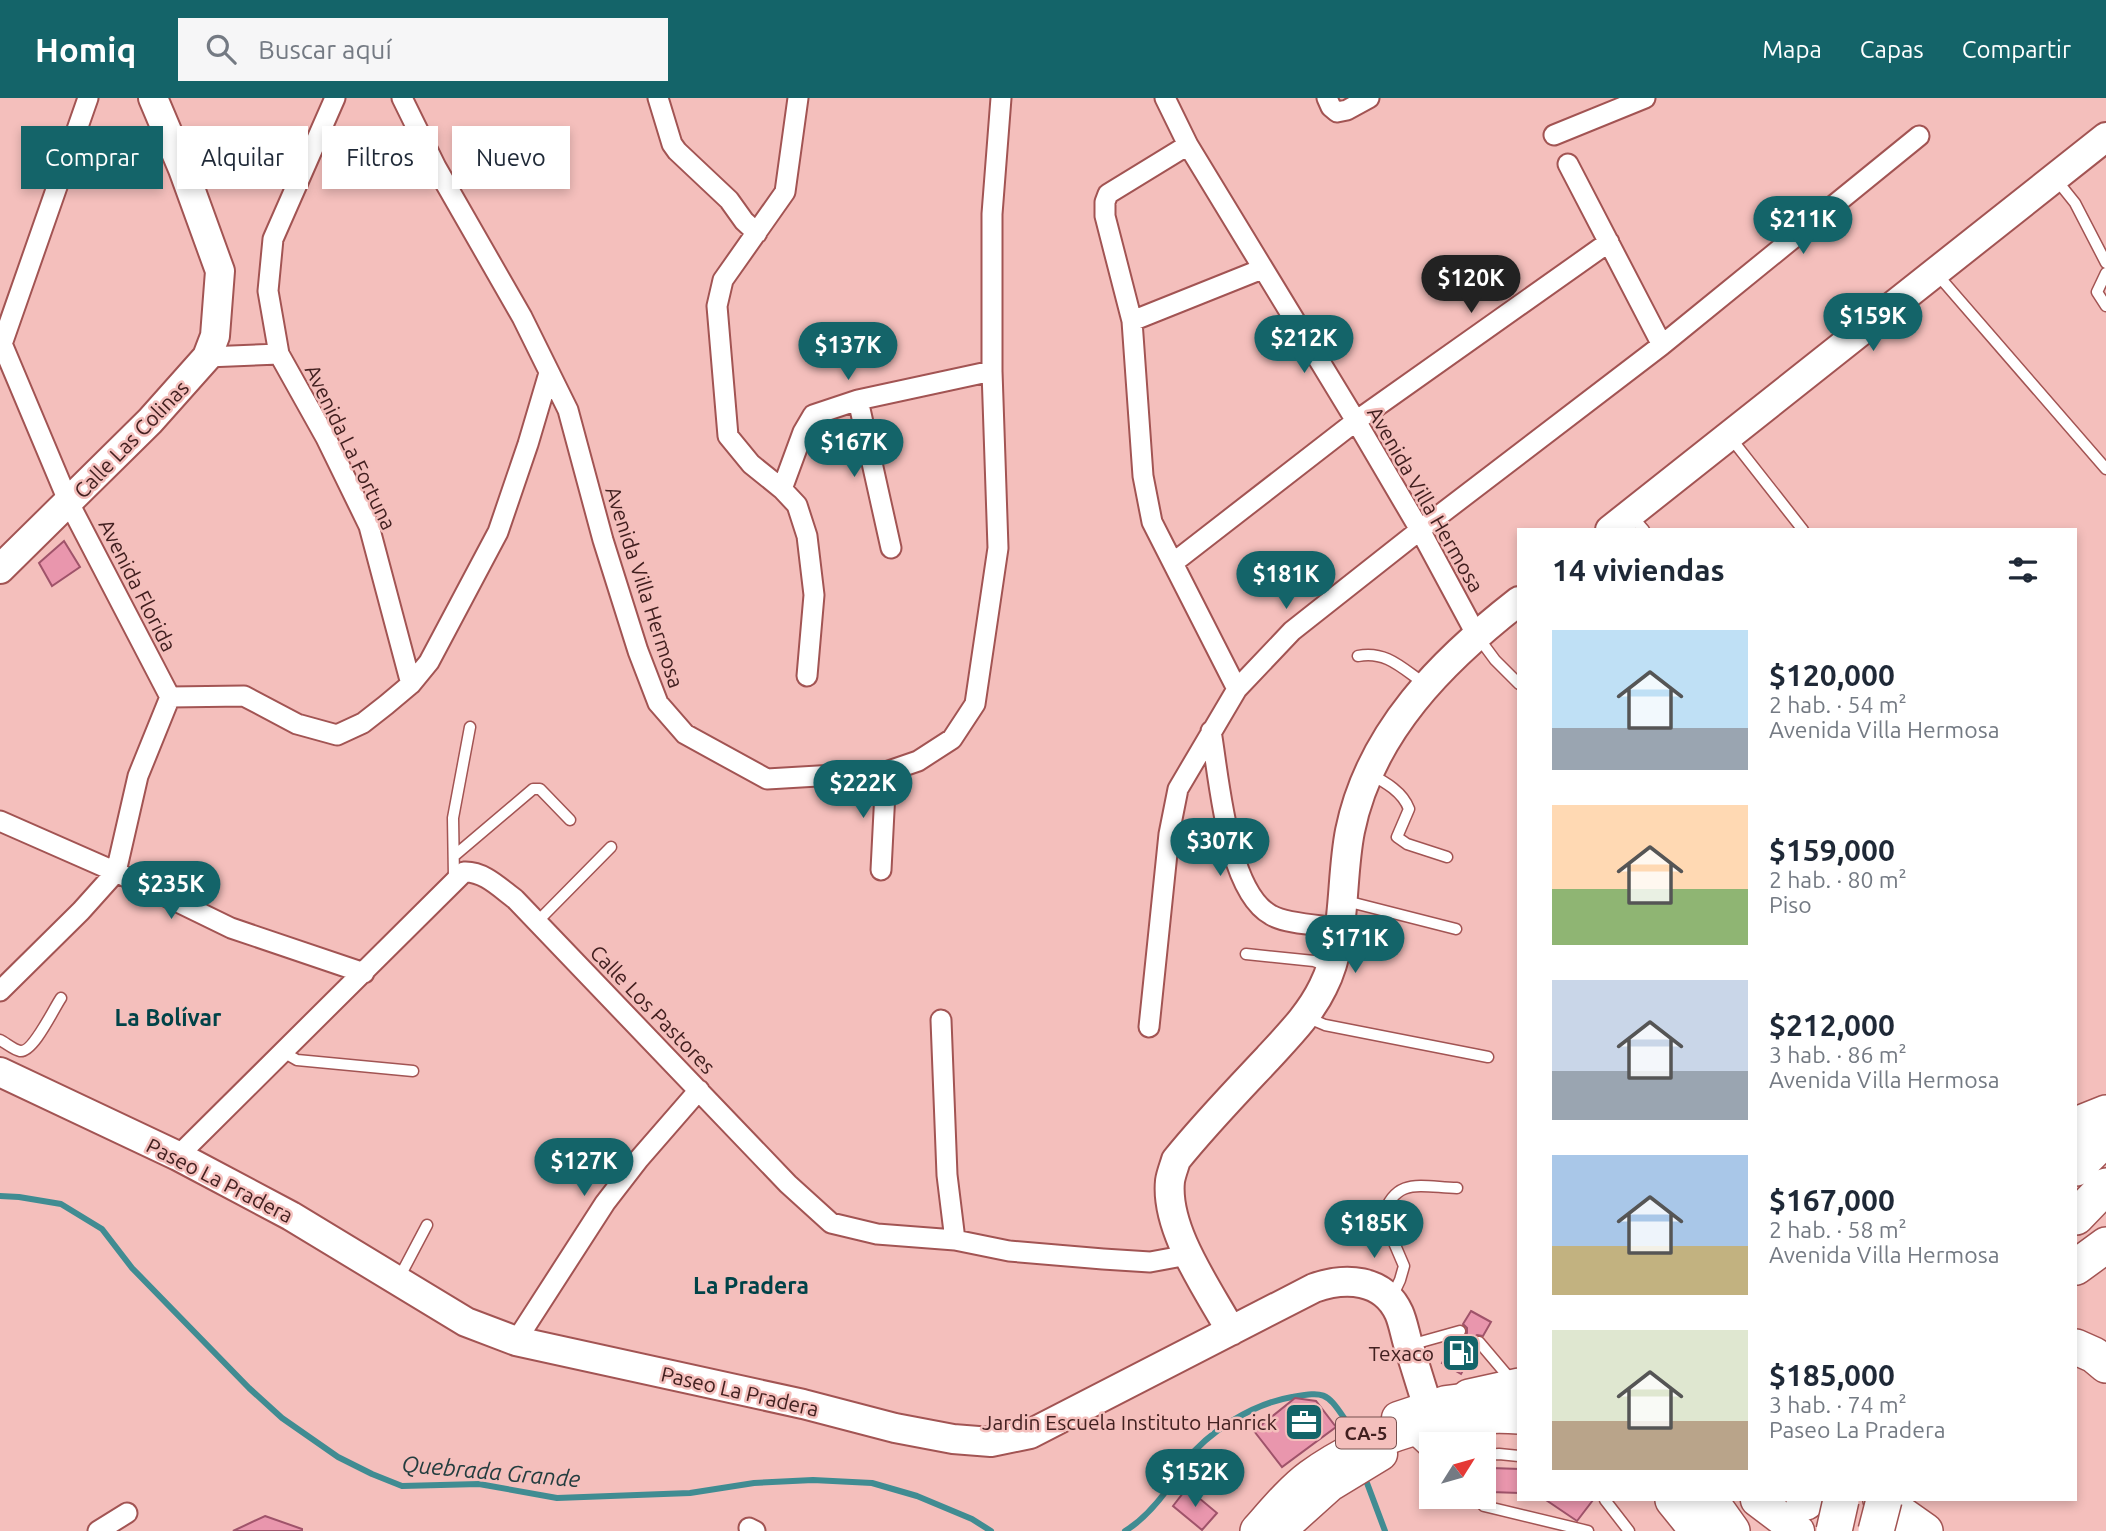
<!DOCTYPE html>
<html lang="es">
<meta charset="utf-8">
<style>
body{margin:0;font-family:Ubuntu,sans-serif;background:#f6f6f7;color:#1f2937;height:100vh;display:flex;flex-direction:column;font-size:26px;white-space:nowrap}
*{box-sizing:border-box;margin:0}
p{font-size:23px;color:#747a83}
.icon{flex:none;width:38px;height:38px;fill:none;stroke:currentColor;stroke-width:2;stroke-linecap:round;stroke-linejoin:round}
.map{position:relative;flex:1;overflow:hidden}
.sheet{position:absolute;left:1517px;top:430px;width:560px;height:973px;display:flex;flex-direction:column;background:#fff;border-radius:0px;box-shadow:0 4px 10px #0003}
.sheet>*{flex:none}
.guide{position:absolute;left:21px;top:28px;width:665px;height:63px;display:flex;gap:14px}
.needle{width:46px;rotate:53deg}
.fabs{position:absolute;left:1419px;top:1334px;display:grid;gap:14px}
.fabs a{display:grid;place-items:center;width:77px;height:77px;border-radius:0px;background:#fff;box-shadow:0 4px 10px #0003;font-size:35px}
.price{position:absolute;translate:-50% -60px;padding:0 16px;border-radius:24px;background:#146469;color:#fff;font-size:23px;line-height:46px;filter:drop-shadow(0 2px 4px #0008)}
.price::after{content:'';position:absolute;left:50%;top:42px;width:21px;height:16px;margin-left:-10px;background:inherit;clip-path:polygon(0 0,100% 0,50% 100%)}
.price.selected{background:#222;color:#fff}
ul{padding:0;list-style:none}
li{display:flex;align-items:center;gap:21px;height:175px;padding:0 35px}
li span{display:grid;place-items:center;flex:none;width:196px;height:140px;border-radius:0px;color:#555}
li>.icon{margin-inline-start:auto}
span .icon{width:84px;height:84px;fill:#fffc;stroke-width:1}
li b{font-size:30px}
h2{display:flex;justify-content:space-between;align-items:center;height:84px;padding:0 35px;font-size:30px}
.chip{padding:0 24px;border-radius:0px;background:#fff;box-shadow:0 4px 10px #0003;font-size:24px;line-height:63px}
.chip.selected{background:#146469;color:#fff}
header{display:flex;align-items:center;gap:42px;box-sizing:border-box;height:98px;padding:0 35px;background:#146469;color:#fff}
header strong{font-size:33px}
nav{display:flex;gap:38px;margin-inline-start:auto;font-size:24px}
.search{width:490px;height:63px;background:#f6f6f7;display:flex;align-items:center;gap:18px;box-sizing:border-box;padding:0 24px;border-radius:0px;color:#747a83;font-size:26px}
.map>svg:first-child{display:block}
</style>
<header>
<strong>Homiq</strong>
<div class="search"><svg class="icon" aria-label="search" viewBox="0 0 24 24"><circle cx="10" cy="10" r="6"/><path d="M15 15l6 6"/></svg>Buscar aquí</div>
<nav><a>Mapa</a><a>Capas</a><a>Compartir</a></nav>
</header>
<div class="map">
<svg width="2106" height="1433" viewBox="0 0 2106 1433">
<rect width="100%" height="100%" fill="#f4bfbc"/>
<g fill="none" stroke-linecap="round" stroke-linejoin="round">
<path stroke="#408c92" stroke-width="6" d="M0,1098L19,1099L61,1106L102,1131L132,1170L249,1290L282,1320L338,1359L372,1376L402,1388L479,1386L557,1400L690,1395L754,1385L813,1382L872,1385L917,1398L972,1421L991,1433
M1367,1385L1385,1433
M1125,1433C1142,1423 1155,1408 1167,1392C1173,1383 1177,1373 1184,1365C1209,1333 1252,1306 1292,1299C1323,1294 1326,1293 1344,1320"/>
</g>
<path fill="#e996ad" stroke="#9f536a" stroke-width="2" d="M64,443L80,469L52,488L39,465Z
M1471,1213L1491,1224L1483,1238L1477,1237L1472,1241V1246L1475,1251L1461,1276L1442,1265L1454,1242L1463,1240L1467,1235V1230L1463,1226Z
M1295,1300L1316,1303L1336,1329L1282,1369L1254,1333Z
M1492,1370L1519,1371V1395L1491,1394Z
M1187,1390L1217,1415L1202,1432L1173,1408Z
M1546,1402H1593L1577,1423Z
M265,1418L302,1431V1433H233Z"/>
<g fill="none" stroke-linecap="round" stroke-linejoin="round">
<g stroke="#a25453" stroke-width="13">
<path id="lane" d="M2055,80L2075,105L2106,165
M1936,175L2106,371
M2106,175L2097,194L2106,208
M1730,339L1803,432
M1631,417L1644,432
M1478,539L1495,562L1519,586
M1358,558C1386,552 1403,571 1425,586
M1370,676C1385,684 1403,694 1409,711L1397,739L1407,746L1447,759
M454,758L533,691H540L570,722
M454,780L453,720L470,629
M1346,803L1456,831
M537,824L611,749
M1246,856L1314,863L1327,868
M1306,919L1325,927L1488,959
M0,942C6,945 14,952 20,953C33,955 54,910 61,900
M283,954L297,962L413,973
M398,1182L427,1127
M1392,1199L1400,1182L1404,1168L1383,1119C1395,1078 1421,1089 1457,1090
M1479,1244L1512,1283
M1410,1247L1460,1233
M1415,1343L1432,1359
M1484,1357L1499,1356L1519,1358
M1473,1398L1484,1408L1588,1433
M1605,1402L1629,1433"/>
</g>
<g stroke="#a25453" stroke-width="23">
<path id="street" d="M335,0L273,141L268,193L279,256L326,340L369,428L411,586
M402,0L436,69L522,219L568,312L603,442L638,553L658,605L685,636L767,681L886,674L918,663L952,641L975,606L998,450L992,273V116L1001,0
M658,0L672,46L677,53L729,102L744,123L757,135
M798,0L785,94L723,182L717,208L728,338L751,366L782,391L797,407L807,438L814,497L807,578
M1165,0L1188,47L1356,323L1420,432L1476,536
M1327,0L1331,9L1337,14L1347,12L1369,0
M1554,37L1645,0
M1188,47L1108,96L1105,104V118L1132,223L1143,378L1152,424L1237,591
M1568,66L1662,247
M1132,223L1262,171
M0,241L69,405L170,599
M2,246L88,0
M207,259L279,256
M858,302L891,450
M782,391L803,334L813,317L858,302L992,273
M1173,465L1356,323L1609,144
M1211,633C1219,679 1227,793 1271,817C1286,826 1320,827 1339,830
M0,723L116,774L231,830L364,875
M881,772L886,674
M0,893L81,813L116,774L138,678L170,599L244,598L297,626L337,637L363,625L386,607L411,586L429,564L498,434L528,346L549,275
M941,922L947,1077L955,1142
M1149,929L1169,736L1178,691L1237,591L1292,533L1420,432L1662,247L1919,38
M178,1058L464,774C484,773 500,790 515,801L788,1086L831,1125L877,1136L955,1142L1009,1153L1103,1161L1150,1164L1188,1157
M516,1243L605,1105L639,1061L699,992
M749,1430L755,1433
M98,1433L127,1415"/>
</g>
<g stroke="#a25453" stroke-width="32">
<path id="secondary" d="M1610,432L2106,39
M0,471L150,323L207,259L215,238L220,173L183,71L153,0
M0,974L178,1058L291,1118L466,1224L516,1243L803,1306L895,1330L953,1341L991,1344L1030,1336L1314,1190C1345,1179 1383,1180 1399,1215C1403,1224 1405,1236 1408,1246C1415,1267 1421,1288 1428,1309
M1231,1233C1208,1191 1165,1132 1170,1083C1171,1076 1174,1069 1176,1062C1205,1026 1237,993 1268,960C1289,937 1310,916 1323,889C1347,842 1340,783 1350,733C1370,634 1443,562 1519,503"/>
</g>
<g stroke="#a25453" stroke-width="35">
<path id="primary" d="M1398,1320L1446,1304L1493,1298
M1757,1402L1798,1433
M1279,1433L1330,1387L1381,1356"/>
</g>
<g stroke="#a25453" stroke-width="38">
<path id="highway" d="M2076,1027L2106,1015
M2076,1070L2106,1040
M2076,1119L2106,1088
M2076,1169L2106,1147
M2076,1249L2094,1257L2106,1267
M1469,1299L1519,1288
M1673,1402L1698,1433
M1710,1402L1732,1433
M1804,1402L1806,1404
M1881,1402L1925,1433
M1258,1433C1274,1415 1292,1393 1311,1379C1370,1337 1446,1313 1519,1318"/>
</g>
<use href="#lane" stroke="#fff" stroke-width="10"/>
<use href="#street" stroke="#fff" stroke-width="19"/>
<use href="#secondary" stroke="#fff" stroke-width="28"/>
<use href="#primary" stroke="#fff" stroke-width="32"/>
<use href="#highway" stroke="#fff" stroke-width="35"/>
<g stroke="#a25453" stroke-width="38" stroke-linecap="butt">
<path id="highway-bridge" d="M1834,1433L1841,1402
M1876,1433L1884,1402"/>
</g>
<use href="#highway-bridge" stroke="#fff" stroke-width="35"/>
</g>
<defs>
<g id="fuel-square" transform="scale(2.0125)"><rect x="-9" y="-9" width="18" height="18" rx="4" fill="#146469" stroke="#f4bfbc"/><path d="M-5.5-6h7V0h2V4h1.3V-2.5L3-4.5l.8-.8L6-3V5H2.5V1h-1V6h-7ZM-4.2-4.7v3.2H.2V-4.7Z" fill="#fff"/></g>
<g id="office-square" transform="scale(2.0125)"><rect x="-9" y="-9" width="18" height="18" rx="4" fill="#146469" stroke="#f4bfbc"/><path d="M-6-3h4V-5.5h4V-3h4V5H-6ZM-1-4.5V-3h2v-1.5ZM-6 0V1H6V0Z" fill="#fff"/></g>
</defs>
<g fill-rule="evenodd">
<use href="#fuel-square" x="1461" y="1255"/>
<use href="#office-square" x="1304" y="1324"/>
</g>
<g text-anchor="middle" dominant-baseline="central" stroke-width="5" stroke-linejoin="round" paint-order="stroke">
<rect fill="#f4bfbc" stroke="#77504f" stroke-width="2" x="1336" y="1319.5" width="60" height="31" rx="5"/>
<g font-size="19" font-weight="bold" fill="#422020">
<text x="1366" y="1335">CA-5</text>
</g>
<g font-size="21" fill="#422020" stroke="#f4bfbc">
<text transform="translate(131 341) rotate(-46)">Calle Las Colinas</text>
<text transform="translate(351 349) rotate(64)">Avenida La Fortuna</text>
<text transform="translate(1426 401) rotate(60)">Avenida Villa Hermosa</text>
<text transform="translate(138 487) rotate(63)">Avenida Florida</text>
<text transform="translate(645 489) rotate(72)">Avenida Villa Hermosa</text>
<text transform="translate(653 911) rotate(46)">Calle Los Pastores</text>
<text transform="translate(220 1082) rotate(27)">Paseo La Pradera</text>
<text transform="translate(740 1293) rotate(13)">Paseo La Pradera</text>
</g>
<g font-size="21" fill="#422020" stroke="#f4bfbc" text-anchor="end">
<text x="1434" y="1255">Texaco</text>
<text x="1277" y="1324">Jardin Escuela Instituto Hanrick</text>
</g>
<g font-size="23" font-weight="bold" fill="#004348" stroke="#f4bfbc">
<text x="168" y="919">La Bolívar</text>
<text x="751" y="1187">La Pradera</text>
</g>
<g font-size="23" font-style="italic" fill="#233d3f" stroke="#f4bfbc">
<text transform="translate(491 1373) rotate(5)">Quebrada Grande</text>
</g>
</g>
</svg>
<div class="fabs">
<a><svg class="needle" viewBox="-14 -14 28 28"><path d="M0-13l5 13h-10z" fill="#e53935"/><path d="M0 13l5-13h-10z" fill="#747a83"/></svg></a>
</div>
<b class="price" style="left:1803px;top:158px">$211K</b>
<b class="price selected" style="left:1471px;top:217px">$120K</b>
<b class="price" style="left:1873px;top:255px">$159K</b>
<b class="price" style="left:1304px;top:277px">$212K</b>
<b class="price" style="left:848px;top:284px">$137K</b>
<b class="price" style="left:854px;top:381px">$167K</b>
<b class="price" style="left:1286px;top:513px">$181K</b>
<b class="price" style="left:863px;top:722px">$222K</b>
<b class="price" style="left:1220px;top:780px">$307K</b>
<b class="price" style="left:171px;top:823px">$235K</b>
<b class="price" style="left:1355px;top:877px">$171K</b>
<b class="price" style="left:584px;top:1100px">$127K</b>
<b class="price" style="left:1374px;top:1162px">$185K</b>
<b class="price" style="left:1195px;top:1411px">$152K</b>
<div class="guide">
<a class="chip selected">Comprar</a>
<a class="chip">Alquilar</a>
<a class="chip">Filtros</a>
<a class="chip">Nuevo</a>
</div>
<section class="sheet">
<h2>14 viviendas<svg class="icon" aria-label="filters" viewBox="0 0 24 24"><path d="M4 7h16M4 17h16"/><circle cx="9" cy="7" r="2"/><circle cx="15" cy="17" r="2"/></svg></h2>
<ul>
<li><span style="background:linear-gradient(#bfe0f5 70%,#9aa5b1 0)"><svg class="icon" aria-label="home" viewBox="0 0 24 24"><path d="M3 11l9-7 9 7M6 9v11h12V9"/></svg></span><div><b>$120,000</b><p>2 hab. · 54 m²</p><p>Avenida Villa Hermosa</p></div></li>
<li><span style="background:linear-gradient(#ffd9b3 60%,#8fb573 0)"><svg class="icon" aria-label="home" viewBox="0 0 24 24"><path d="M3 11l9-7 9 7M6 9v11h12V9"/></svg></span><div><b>$159,000</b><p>2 hab. · 80 m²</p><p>Piso</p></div></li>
<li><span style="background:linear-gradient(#c9d6e8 65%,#9aa5b1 0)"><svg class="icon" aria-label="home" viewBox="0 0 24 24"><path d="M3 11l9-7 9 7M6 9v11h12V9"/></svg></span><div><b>$212,000</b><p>3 hab. · 86 m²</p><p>Avenida Villa Hermosa</p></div></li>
<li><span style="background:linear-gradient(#a9c7e8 65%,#c2b280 0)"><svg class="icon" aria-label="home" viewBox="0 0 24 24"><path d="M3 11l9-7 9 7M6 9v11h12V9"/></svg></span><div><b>$167,000</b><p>2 hab. · 58 m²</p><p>Avenida Villa Hermosa</p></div></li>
<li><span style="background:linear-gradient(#dfe7d0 65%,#b9a48a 0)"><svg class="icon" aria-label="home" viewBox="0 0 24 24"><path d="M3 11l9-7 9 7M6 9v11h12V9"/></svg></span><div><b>$185,000</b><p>3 hab. · 74 m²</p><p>Paseo La Pradera</p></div></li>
</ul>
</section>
</div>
